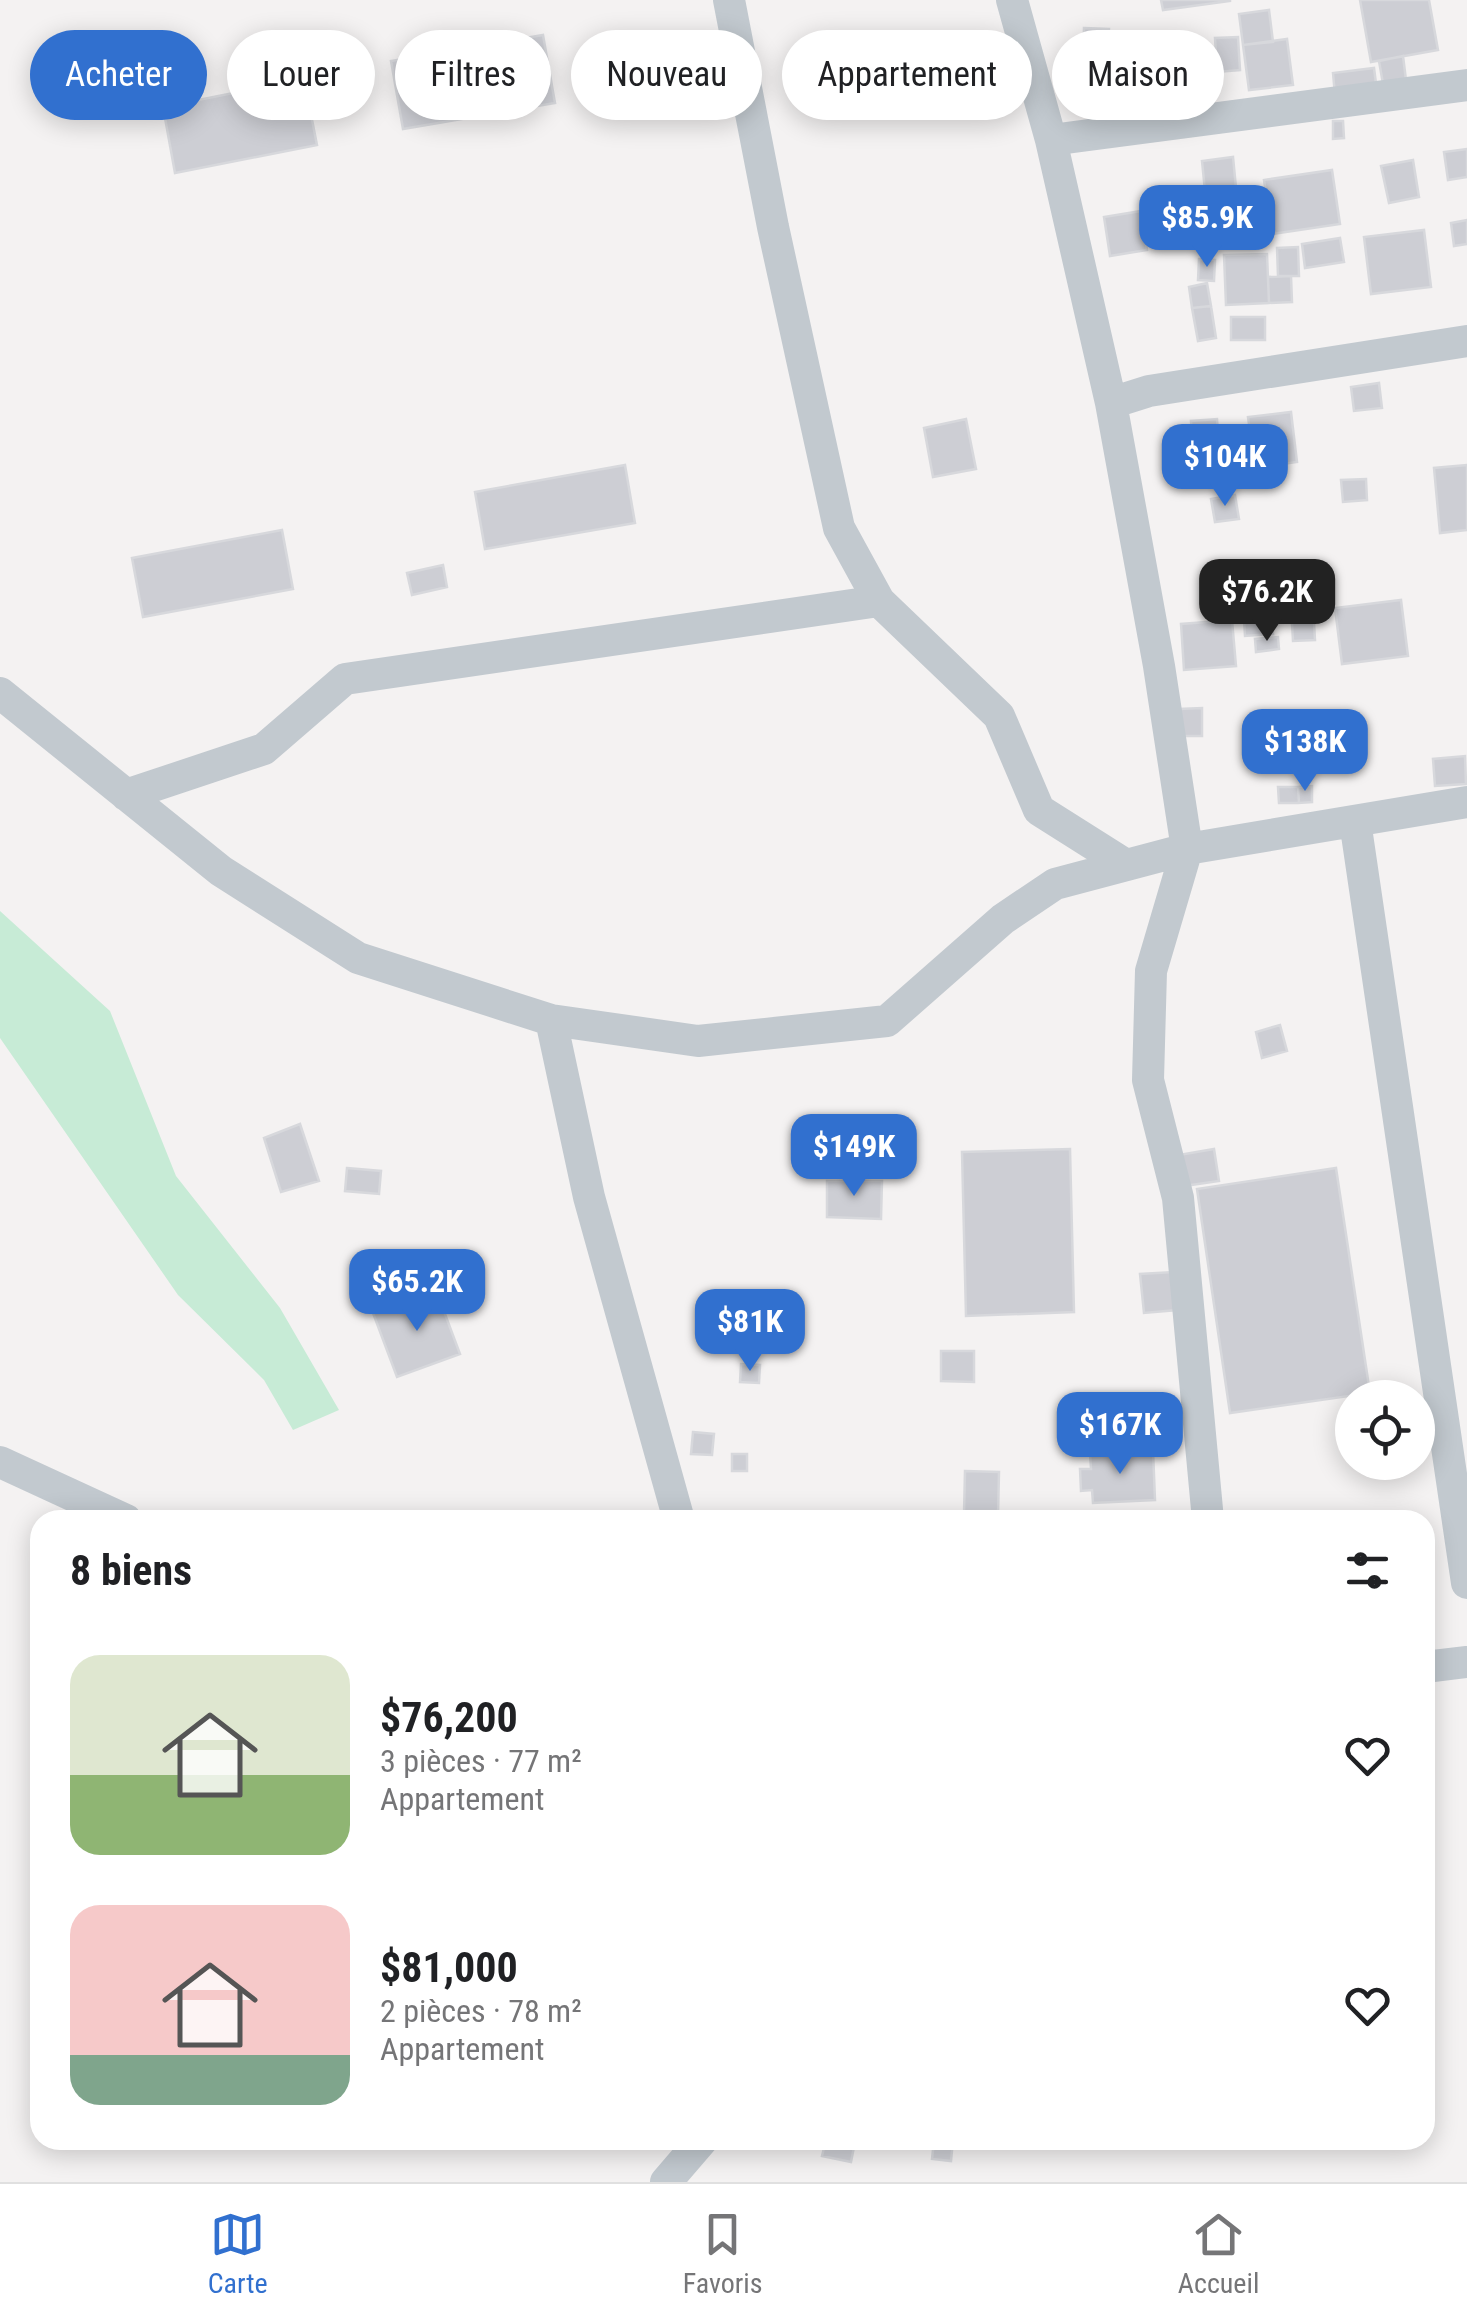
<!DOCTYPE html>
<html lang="fr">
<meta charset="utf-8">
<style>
body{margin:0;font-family:"Roboto Condensed",sans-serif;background:#f2f2f2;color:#202124;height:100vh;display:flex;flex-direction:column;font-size:38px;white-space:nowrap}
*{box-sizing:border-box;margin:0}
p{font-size:32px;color:#757577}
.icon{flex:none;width:55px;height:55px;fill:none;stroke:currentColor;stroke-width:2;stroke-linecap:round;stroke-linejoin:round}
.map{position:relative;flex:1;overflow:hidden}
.drawer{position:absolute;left:30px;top:1510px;width:1405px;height:640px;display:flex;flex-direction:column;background:#fff;border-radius:30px;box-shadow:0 5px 25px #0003}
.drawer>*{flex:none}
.top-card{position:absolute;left:30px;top:30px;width:1408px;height:90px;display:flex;gap:20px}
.fabs{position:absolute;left:1335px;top:1380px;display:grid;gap:20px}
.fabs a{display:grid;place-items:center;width:100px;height:100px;border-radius:50%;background:#fff;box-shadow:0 5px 25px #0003;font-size:50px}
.price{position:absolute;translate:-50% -85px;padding:0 22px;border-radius:20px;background:#3170cf;color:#fff;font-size:32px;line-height:65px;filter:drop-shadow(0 2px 5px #0008)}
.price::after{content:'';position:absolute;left:50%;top:60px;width:30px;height:22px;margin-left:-15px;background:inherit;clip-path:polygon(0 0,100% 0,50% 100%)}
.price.active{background:#222;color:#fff}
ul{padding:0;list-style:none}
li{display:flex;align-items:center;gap:30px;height:250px;padding:0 40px}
li span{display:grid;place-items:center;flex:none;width:280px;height:200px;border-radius:30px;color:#555}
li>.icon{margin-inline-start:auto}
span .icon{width:120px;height:120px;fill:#fffc;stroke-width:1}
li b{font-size:42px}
h2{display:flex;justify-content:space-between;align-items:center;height:120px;padding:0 40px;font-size:42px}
.tag{padding:0 35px;border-radius:45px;background:#fff;box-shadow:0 5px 25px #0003;font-size:35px;line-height:90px}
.tag.active{background:#3170cf;color:#fff}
.dock{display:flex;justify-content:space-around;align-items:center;height:140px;border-top:2px solid #e0e0e0;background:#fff;font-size:28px;color:#757577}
.dock a{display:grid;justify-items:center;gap:5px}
.dock .active{color:#3170cf}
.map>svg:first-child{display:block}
</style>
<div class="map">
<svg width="1467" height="2182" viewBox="0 0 1467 2182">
<rect width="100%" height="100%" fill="#f4f2f2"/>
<path fill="#c7ebd6" d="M0,911L110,1011L176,1176L280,1308L339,1410L293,1430L264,1380L178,1295L0,1038Z"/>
<path fill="#cdced4" stroke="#d7d8dc" stroke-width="2.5" d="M1161,0H1230V1L1163,10Z
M1360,0H1429L1438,50L1371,62Z
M1269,10L1273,42L1243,45L1239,14Z
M1084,28L1109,29L1108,54L1083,53Z
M543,35L555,103L403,129L391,61Z
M1238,37L1240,70L1217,72L1215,38Z
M1287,39L1293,85L1249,90L1243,45Z
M1403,56L1406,80L1383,84L1379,61Z
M1374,68L1377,91L1335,95L1333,73Z
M304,79L317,145L175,173L163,107Z
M1333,121H1343L1344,138L1333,139Z
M1467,149V177L1448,180L1444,152Z
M1233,157L1237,198L1206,201L1202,161Z
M1413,160L1419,197L1389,203L1381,166Z
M1332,170L1340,224L1272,234L1264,180Z
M1141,211L1147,250L1110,256L1104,217Z
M1467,220V244L1454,246L1451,223Z
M1424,230L1431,287L1371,294L1364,237Z
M1340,238L1344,262L1305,268L1302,244Z
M1298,247L1299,276H1278L1277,248Z
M1267,254L1269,303L1226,305L1224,255Z
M1199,259L1215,260L1214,281L1198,280Z
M1291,276L1292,302L1269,303L1268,277Z
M1207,283L1211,306L1192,308L1189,287Z
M1211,306L1216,338L1198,341L1192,308Z
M1231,317H1265V340H1231Z
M1379,383L1382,408L1354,411L1351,387Z
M1291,412L1297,462L1255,468L1248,417Z
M966,419L976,469L933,477L924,428Z
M1217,419L1219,447L1193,449L1191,421Z
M625,465L635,523L485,549L475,492Z
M1467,465V530L1440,533L1434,468Z
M1366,479L1367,500L1343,502L1341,480Z
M1235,495L1239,519L1215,522L1211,499Z
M282,530L293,589L143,617L132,558Z
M443,565L447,587L412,595L407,573Z
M1401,600L1408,656L1342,664L1335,608Z
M1313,605L1315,640L1293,641L1291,606Z
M1272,617L1273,634L1245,636L1244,619Z
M1232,620L1236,666L1184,670L1181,624Z
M1278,637L1279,649L1256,652L1255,639Z
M1202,708V736H1179V709Z
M1465,756L1466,784L1435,786L1433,759Z
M1312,786V802L1299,803L1298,787Z
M1278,787H1298L1299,803H1279Z
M1280,1025L1287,1051L1262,1058L1256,1032Z
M300,1124L319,1181L281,1192L264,1138Z
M1070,1149L1074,1312L966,1316L962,1152Z
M1214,1149L1219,1181L1184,1186L1179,1155Z
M347,1168L381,1171L379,1194L345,1191Z
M1336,1168L1370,1393L1230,1413L1197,1189Z
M827,1181H882L881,1219L827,1217Z
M1174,1272L1177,1310L1144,1313L1140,1274Z
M436,1290L460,1354L397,1377L373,1313Z
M941,1351H974V1382L941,1381Z
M741,1364L760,1365L759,1383L740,1382Z
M693,1432L714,1434L712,1455L691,1454Z
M1153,1450L1155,1500L1093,1503L1092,1490L1081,1491L1080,1469H1091L1090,1453Z
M732,1454H747V1471H732Z
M965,1471L999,1472L998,1515L964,1514Z
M826,2140L855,2142L851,2162L822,2156Z
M934,2140H953L951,2161L932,2159Z"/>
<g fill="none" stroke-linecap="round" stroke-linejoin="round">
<path stroke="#c2c9cf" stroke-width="32" d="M729,0L773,227L839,528L879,601L999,716L1039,810L1126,865
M1012,0L1051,140L1111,403L1159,666L1187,849L1151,971L1148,1080L1178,1198L1208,1520
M1051,140L1467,85
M1111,403L1149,391L1467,341
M0,693L221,871L358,958L551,1020L698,1041L887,1021L1003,919L1055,884L1187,849L1467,802
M126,795L264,749L345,679L879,601
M1355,821L1467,1583
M551,1020L589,1197L679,1520
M0,1462L126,1520
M1425,1667L1467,1662
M666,2182L702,2140"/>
</g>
</svg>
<div class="fabs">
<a><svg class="icon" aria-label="locate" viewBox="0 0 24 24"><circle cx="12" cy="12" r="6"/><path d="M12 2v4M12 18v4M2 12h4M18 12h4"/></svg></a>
</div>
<b class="price" style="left:1207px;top:270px">$85.9K</b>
<b class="price" style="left:1225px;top:509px">$104K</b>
<b class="price active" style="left:1267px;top:644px">$76.2K</b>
<b class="price" style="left:1305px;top:794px">$138K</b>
<b class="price" style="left:854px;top:1199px">$149K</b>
<b class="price" style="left:417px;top:1334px">$65.2K</b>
<b class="price" style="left:750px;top:1374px">$81K</b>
<b class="price" style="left:1120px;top:1477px">$167K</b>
<div class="top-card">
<a class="tag active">Acheter</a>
<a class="tag">Louer</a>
<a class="tag">Filtres</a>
<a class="tag">Nouveau</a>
<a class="tag">Appartement</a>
<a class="tag">Maison</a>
</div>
<section class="drawer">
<h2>8 biens<svg class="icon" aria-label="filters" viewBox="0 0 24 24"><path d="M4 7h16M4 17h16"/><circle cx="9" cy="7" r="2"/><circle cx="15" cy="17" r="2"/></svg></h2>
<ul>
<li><span style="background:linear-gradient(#dfe7d0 60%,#8fb573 0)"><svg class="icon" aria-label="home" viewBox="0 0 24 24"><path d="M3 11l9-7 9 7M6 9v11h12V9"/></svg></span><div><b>$76,200</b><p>3 pièces · 77 m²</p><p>Appartement</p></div><svg class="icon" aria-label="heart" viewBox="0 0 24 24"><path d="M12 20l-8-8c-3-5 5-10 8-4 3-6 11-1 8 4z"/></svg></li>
<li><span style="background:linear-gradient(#f6c9c9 75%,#7fa58c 0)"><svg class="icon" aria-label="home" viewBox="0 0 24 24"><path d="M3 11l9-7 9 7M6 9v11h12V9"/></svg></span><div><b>$81,000</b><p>2 pièces · 78 m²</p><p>Appartement</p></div><svg class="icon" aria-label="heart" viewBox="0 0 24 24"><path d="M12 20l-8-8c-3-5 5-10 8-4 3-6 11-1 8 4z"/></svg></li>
</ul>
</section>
</div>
<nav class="dock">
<a class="active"><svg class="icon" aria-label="map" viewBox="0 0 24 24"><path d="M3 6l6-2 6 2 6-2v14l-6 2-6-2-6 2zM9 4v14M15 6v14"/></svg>Carte</a>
<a><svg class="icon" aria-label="saved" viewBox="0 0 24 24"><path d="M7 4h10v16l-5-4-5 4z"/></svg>Favoris</a>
<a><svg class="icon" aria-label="home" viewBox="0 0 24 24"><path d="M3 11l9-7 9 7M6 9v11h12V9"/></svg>Accueil</a>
</nav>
